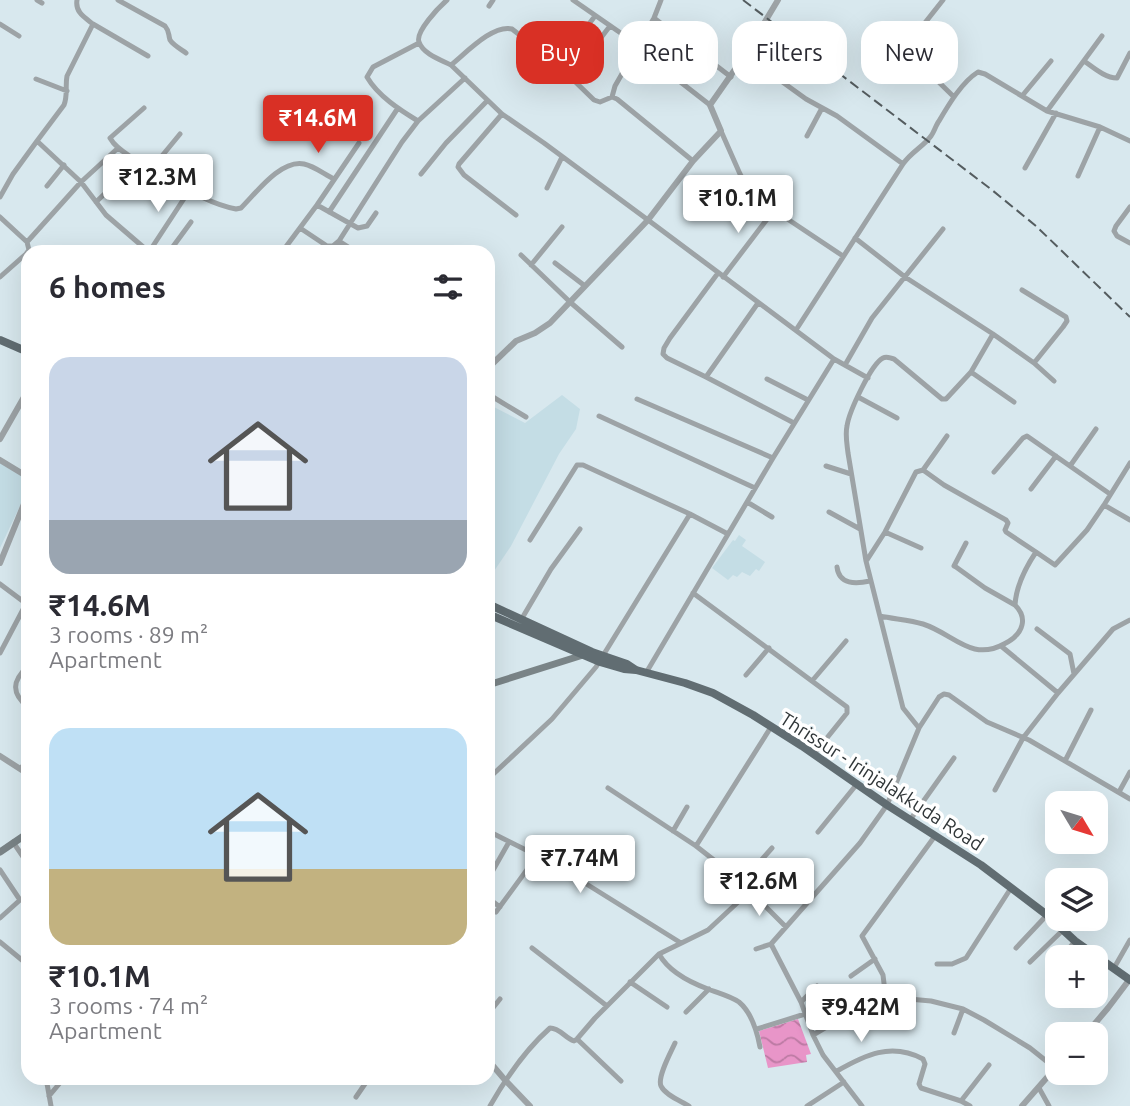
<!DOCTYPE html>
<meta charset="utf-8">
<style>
body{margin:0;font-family:Ubuntu,sans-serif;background:#f2f2f3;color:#2b2b33;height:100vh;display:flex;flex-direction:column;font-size:26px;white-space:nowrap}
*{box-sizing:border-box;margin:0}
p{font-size:23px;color:#7c7c81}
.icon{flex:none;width:38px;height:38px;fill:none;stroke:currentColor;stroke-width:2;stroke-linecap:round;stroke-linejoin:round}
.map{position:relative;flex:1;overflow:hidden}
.sheet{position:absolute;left:21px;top:245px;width:474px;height:840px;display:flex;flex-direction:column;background:#fff;border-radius:21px;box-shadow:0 7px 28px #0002}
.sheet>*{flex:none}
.top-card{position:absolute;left:516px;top:21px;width:508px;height:63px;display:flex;gap:14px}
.needle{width:46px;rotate:128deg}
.controls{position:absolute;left:1045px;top:791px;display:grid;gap:14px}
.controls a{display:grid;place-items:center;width:63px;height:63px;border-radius:14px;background:#fff;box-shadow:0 7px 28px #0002;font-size:35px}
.price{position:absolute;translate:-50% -60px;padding:0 16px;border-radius:7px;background:#fff;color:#222;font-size:23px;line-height:46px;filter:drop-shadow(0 2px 4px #0008)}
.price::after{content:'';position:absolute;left:50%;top:42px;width:21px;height:16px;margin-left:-10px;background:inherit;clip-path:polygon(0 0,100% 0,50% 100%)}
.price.active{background:#d93025;color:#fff}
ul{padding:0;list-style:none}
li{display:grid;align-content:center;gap:14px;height:371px;padding:0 28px}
li span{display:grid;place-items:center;height:217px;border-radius:21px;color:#555}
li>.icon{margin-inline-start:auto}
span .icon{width:126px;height:126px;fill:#fffc;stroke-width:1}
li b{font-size:30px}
h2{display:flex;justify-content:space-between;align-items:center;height:84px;padding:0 28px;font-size:30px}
.pill{padding:0 24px;border-radius:21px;background:#fff;box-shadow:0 7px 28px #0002;font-size:24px;line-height:63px}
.pill.active{background:#d93025;color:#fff}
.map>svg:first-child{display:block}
</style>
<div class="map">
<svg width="1130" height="1106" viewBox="0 0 1130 1106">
<defs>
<pattern id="water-waves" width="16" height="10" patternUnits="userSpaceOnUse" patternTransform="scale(1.75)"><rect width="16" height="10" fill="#e895c8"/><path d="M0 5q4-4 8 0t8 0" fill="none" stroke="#bc7aa3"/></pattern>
</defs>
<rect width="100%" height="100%" fill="#d8e8ee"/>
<path fill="#c4dde5" d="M562,395L580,409L576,429L559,454L511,546L488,580V404L525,423Z
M0,461L28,480V489L0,548Z
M739,535L746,540L742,546L765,562L759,571L756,569L750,576L742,572L737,577L733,575L728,580L712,568L733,540L735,541Z"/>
<path fill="url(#water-waves)" d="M309,115L326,121L323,135L316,142L300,136L299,128L302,118Z
M798,1019L811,1054L806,1055L807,1062L768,1068L759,1031Z"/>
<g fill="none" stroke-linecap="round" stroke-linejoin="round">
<path stroke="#9da3a6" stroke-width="5" d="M37,0L42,3
M118,0L165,26C170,32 168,34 170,40C173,45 182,50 186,53
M447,0C439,7 415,32 419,42C423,54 441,60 451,65
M573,0L638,45
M943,0L909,43L907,48L909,53L954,97
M489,6L493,0
M654,18L731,77
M0,24L19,36
M93,24L148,56
M419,43L373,67L367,77C378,96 400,110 418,121L465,78
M593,48L610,26
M745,55L806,99L837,116L903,164
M1084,61C1094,68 1105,78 1117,78L1130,53
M558,65L595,16
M674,77L710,105
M36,79L67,91
M1022,96L1051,61
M612,97L615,86L654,18L661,0
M1047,111L1102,36
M502,114L459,164L458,167L464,175L516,215
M721,131L740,174L746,185L774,210L843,256
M807,136L822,108
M37,141L64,105C68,95 65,86 67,76L93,24C84,17 75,12 77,0
M693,161L617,99L612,97L600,102L594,100L558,65L512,29C493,24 466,53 451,65L502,114L544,143L648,220L834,359
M138,162C129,155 116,149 110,138L144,108
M152,168L180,134
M1025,168L1056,113
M421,174L446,143L487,101
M1078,176L1100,127
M47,186L64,165
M547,188L562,157
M0,197L13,174L37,141L81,182L106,215L149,252
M96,202L138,162C170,177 200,202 236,209L241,208C256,193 281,159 304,164C314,166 324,174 334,179
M317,205L358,228L367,226L376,213
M1130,207L1116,226L1114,231L1117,236L1130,243
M329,212L398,108
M0,217L27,242
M300,228L327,246H333L339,241L402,142L418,121
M855,238L905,277L993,334
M339,241L356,252
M149,252L189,191
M169,252L191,222
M282,252L317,205L359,143
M521,255L570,302L622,347
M555,263L585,286
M531,265L562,227
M718,273L670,338L664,348L663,354L667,358L706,377L758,303
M0,277L26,254L29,250L27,242L81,182L118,148
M723,277L774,210
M796,330L903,164C911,152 923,147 931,136C934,132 936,125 939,121C949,104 962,82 978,72L985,74L1047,111L1100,127L1130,141
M1034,363L1054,381
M845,365L872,318L943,229
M971,372L1014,402
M706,377L794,423
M767,379L808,400
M488,394L526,417
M858,397L897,418
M637,399L773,458
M599,416L755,488
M947,436L923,470L944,485L1006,520L1008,523L1005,530L1006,532L1036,552
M826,466L851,474
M1070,466L1096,429
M994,472L1023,438L1027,436L1110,494
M1031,489L1056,456
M747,502L772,517
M1104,505L1130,463
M829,512L860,529
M885,532L921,548
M530,540L577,465H583L690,514
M966,543L954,566L956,567L985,588L1015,605
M867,560L885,532L916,472L923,470
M837,567C839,585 856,584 870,581
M0,584L28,605
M693,593L847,707V713L814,754
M880,616C894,619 910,620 923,624C954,634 971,662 1004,644C1012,640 1020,634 1022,625C1024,617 1021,611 1015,605C1016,587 1026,567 1036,552L1055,565L1087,530L1104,505L1130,520
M521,620L551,569L580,529
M1037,629L1070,654L1074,674
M1001,646L1058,693
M0,653L28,600
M28,666C12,681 11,693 28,707
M646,673L773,458L834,359L868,378
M746,675L769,648
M812,681L846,641
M919,728L939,697L944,694L949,695L987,722L1029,740L1130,799
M1065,761L1091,710
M21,768L28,760
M488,779L552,719L596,667L690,514L728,534
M608,788L696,846
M995,790L1023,738L1058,693L1113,629L1130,620
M1119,792L1130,772
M910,820L954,758
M488,831L556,865L681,943
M673,831L687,807
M818,832L857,784
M13,842L28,864
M0,870L20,900L0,918
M488,879L509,842
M741,883L772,848
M750,891L786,927
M488,898L500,907
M496,912L537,856
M0,942L28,965
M532,948L607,1006
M1016,948L1047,915
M756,949L771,944
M659,954C669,972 689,982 708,989C718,993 730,996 739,1002C752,1013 757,1031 760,1047
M1062,957L1075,941
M1030,962L1063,930
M937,964H952L966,958L1011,888
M1114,968L1130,940
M1052,970L1057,964
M851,976L875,959
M630,982L667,1007
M886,1000L883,975L862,936L935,836
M801,1002L817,986
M686,1012L709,989
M488,1014L500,999
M757,1029L805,1014
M954,1033L963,1009
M813,1035L801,1002L771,944L860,843L887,805L919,728L903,708L866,561L848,453C847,444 845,435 847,426C849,412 871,364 883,358C887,356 889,358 894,359L942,399H946L971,372L993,334L1034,363L1063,327L1067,321L1066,317L1022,290
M577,1039L621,1081
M675,1043C671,1052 657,1077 661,1086C665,1095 681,1101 689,1106
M837,1071C865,1055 891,1042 923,1059L925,1064L919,1084L921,1088L961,1101L970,1106
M46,1078L51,1106
M414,1079L415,1078
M1039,1088L1049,1106
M49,1096L64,1078
M356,1097L369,1078
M961,1101L989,1065
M490,1106C506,1078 525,1050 550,1028C560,1028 565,1038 574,1041L577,1039L595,1018L659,954L708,930L750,891L728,871L696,846L771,727
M807,1106L844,1082
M862,1106L823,1055L813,1035L852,1012L886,1000L898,998L931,1001L963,1009L984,1020L1030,1048L1055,1068"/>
<path stroke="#9da3a6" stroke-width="6" d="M488,368L516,341L535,333L550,323L648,220L693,161L721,131L710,105L745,55L778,0
M0,439L28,390
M0,460L28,477
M0,563L28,494
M0,756L28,774
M1086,1034L1108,1008L1129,980
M488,1060L505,1080L530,1106
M1022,1106L1057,1066"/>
<path stroke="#7a8487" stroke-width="7" d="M488,685L583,655
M0,852L28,833"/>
<path stroke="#616d72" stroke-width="8" d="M0,340L28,352
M488,604L592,652L627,664L636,670L685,683L713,693L753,715L802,746L887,805L981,865L1047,915L1075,941L1130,980
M488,614L600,662L624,669L636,670"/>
<path stroke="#545c5f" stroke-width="2" stroke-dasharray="10 5" stroke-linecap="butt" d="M743,0L992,190L1036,226L1130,317"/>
</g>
<g text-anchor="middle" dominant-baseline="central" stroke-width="7" stroke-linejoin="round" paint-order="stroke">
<g font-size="19" fill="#303638" stroke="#fff">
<text transform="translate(882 781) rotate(33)">Thrissur - Irinjalakkuda Road</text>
</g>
</g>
</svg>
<div class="controls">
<a><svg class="needle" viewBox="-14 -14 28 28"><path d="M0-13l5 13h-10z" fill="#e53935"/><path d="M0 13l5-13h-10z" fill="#7c7c81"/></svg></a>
<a><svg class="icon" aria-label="layers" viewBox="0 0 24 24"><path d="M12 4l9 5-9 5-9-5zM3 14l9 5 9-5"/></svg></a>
<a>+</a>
<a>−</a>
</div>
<b class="price active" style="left:318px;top:155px">₹14.6M</b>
<b class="price" style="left:158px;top:214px">₹12.3M</b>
<b class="price" style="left:738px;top:235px">₹10.1M</b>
<b class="price" style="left:580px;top:895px">₹7.74M</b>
<b class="price" style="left:759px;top:918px">₹12.6M</b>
<b class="price" style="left:861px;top:1044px">₹9.42M</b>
<div class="top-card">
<a class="pill active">Buy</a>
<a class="pill">Rent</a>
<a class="pill">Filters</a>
<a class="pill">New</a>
</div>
<section class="sheet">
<h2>6 homes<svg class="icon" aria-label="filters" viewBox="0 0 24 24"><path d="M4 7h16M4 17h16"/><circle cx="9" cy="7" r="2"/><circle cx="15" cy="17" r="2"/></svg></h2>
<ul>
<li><span style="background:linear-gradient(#c9d6e8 75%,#9aa5b1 0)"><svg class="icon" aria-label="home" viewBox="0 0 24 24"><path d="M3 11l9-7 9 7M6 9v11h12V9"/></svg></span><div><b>₹14.6M</b><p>3 rooms · 89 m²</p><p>Apartment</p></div></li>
<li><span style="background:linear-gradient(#bfe0f5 65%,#c2b280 0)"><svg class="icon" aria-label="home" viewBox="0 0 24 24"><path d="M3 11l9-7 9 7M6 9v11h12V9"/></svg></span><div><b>₹10.1M</b><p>3 rooms · 74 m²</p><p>Apartment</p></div></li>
</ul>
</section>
</div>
